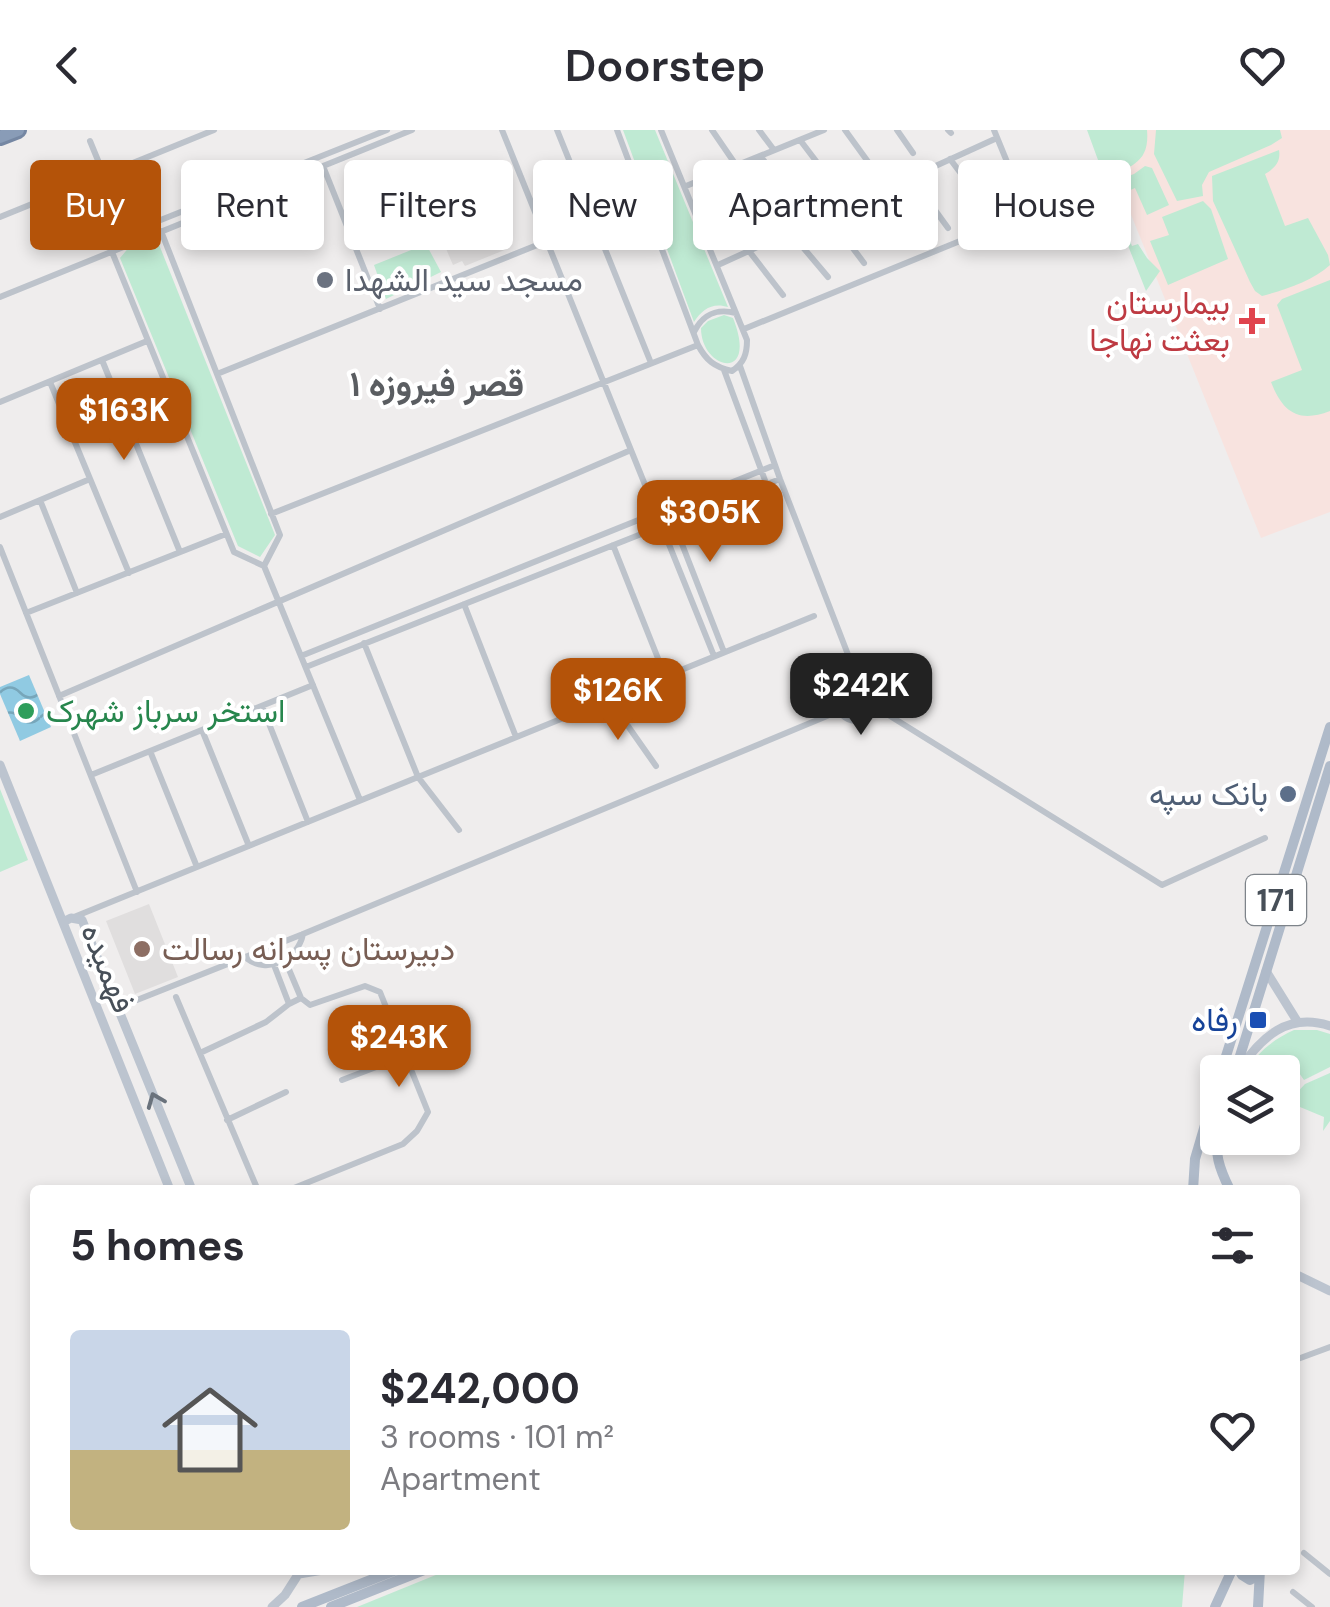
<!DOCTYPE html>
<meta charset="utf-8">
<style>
body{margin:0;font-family:"DM Sans",Vazirmatn,sans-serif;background:#f7f7f7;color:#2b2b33;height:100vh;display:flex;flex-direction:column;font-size:38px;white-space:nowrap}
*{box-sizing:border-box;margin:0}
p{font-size:32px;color:#7c7c81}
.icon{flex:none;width:55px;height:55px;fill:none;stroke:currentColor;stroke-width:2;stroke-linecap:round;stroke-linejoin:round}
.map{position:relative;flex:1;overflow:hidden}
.details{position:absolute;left:30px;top:1055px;width:1270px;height:390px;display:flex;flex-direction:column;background:#fff;border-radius:10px;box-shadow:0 5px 15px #0003}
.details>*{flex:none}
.banner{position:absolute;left:30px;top:30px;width:1270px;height:90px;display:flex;gap:20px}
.buttons{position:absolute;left:1200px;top:925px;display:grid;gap:20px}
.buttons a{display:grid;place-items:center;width:100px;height:100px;border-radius:10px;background:#fff;box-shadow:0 5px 15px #0003;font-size:50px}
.price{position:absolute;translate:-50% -85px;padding:0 22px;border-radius:20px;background:#b45309;color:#fff;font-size:32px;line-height:65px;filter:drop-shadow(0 2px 5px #0008)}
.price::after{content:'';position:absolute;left:50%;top:60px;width:30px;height:22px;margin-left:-15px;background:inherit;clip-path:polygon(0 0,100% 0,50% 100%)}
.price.selected{background:#222;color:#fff}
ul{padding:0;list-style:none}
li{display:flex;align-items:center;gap:30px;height:250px;padding:0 40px}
li span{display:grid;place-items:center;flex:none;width:280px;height:200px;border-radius:10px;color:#555}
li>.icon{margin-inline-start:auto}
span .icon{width:120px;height:120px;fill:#fffc;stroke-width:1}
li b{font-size:42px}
h2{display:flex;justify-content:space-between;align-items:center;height:120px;padding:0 40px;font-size:42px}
.chip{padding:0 35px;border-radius:10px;background:#fff;box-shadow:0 5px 15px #0003;font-size:35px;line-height:90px}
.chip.selected{background:#b45309;color:#fff}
header{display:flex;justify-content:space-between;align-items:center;height:130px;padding:0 40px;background:#fff;font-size:45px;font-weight:600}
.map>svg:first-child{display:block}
</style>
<header><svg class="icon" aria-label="back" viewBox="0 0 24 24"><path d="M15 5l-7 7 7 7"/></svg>Doorstep<svg class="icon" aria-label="heart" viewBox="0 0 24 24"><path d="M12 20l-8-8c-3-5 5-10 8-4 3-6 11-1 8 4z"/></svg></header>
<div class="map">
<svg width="1330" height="1477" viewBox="0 0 1330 1477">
<defs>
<pattern id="water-waves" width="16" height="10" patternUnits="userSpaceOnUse" patternTransform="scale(2.5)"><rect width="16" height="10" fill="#90cae2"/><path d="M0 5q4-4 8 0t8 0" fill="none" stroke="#77a6ba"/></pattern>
</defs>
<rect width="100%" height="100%" fill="#efeded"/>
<path fill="#e0dede" d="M484,62L507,119L465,136L462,131L453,135L426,72L438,67L444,78Z
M149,774L178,847L135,864L106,791Z"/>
<path fill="#f8e3df" d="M1097,0H1330V382L1261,408Z"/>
<path fill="#bfead3" d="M623,0H655L728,177C713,172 702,179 694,192Z
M1087,0H1147C1150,33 1131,36 1105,49Z
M1156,0H1280L1282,8L1271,15L1209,42L1202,55L1203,66L1177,71L1154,24Z
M1279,20C1281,32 1275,38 1265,44L1285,96L1308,88L1328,125L1330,135C1313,151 1284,160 1262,166L1255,161L1250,152L1213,71L1212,46Z
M1145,36L1152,38L1169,75L1147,85L1135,58L1119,65L1130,91L1124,95L1132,116L1138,114L1147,128L1160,141L1146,161L1104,55L1134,44Z
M1203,71L1211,79L1228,129L1168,155L1150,111L1169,105L1162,87Z
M136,109L158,112L275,405L260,427L238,416L120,128Z
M426,114L441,142L386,169L374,135Z
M1330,150V281C1299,293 1283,283 1271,252L1302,240L1277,175L1282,169Z
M724,185L733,188C759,253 701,240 701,198L708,191Z
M0,659L28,730L0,742Z
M1294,900H1317L1330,904V937L1304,950L1299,943H1286L1283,950L1282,942H1246C1257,922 1274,909 1294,900Z
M1330,943V991L1323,1001L1324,987L1288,972L1305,954Z
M448,1440H1185L1182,1477H357Z"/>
<path fill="url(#water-waves)" d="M29,545L51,597L20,611L0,564V557Z"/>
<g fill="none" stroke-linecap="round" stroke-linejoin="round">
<g stroke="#7587a3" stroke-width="18">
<path id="highway" d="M0,7L18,0"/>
</g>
<path stroke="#bdc3cb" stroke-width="6" d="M502,0L714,526
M557,0L651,233
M617,0L698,215C706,230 714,237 732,241C744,233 747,224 747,210L661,0
M712,0L736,35
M759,0L774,20
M845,0L874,40
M897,0L913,23
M948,0L951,3
M800,10L835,56
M90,11L132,113
M760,26L799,74
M950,29L990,82
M323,36L380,179
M719,42L759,97
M911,47L948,98
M686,56L824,0
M870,66L907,116
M828,85L864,133
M0,87L214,0
M161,101L280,405L264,436
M790,102L828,147
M128,103L387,0
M749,121L783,165
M112,122L234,422L264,436L360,670
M718,135L997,8
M0,167L412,0
M744,199L987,100L1017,82L1021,66L994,0
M694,202C703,184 716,178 736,183
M102,230L180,422
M740,236L780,349L859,553
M724,240L766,353
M217,244L634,76
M50,252L129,443
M0,272L147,211
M40,370L77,463
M656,383L673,391L724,522
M271,384L698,215
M0,387L90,349
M613,415L665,546
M0,417L137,762
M464,474L516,607
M26,483L226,404
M364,513L418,647L459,700
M301,526L775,335
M306,537L780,349
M837 572a19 19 0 1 1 38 0a19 19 0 1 1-38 0Z
M59,566L631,320
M609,569L656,636
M262,576L308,692
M874,576L1162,755L1265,708
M202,600L249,716
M150,621L197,737
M91,645L313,555
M74,787L814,486
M246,828C267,845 298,830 303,804
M285,830L301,868
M274,835L289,874
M176,867L257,1058L263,1060
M137,870L303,804L839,581
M200,923L266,892L289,874L301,868L310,875L365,856L380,862L428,982L417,1001L403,1014L289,1060
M342,950L405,926
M227,990L286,962
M1295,1230L1330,1217
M1304,1423L1330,1444
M1293,1462L1312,1477"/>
<path stroke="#bcc4cf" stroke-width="9" d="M0,635L170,1060
M63,792L71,788L82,790L192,1060
M1266,841L1297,891
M1239,940C1261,907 1288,882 1330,896
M1295,1144L1330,1161
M299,1444L323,1440
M272,1477L285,1465L301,1440"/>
<path stroke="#afbac9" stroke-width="10" d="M1221,942L1330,597
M1235,942L1330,636
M1218,998C1214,1023 1219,1038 1230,1060
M1193,1060L1195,1029L1218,951
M1239,1440L1242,1445L1250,1450L1257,1446L1260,1442
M302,1477L396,1440
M331,1477L424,1440
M1215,1477L1232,1440
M1258,1477L1260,1440"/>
<use href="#highway" stroke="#899cb7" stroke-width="12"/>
</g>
<defs><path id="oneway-chevron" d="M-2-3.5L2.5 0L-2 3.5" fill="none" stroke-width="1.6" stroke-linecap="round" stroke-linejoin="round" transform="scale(2.5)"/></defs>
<use stroke="#6a727c" href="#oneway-chevron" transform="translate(155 970) rotate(-112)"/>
<circle fill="#6b7280" stroke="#fff" stroke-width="4" cx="325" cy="150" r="10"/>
<path fill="#e0444e" stroke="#fff" stroke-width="4" d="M1247 176h10v10h10v10h-10v10h-10v-10h-10v-10h10z"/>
<circle fill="#2e9e5b" stroke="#fff" stroke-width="4" cx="26" cy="581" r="10"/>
<circle fill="#5c6f8a" stroke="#fff" stroke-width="4" cx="1288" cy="664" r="10"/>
<circle fill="#8d6e63" stroke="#fff" stroke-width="4" cx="142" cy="819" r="10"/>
<rect fill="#1a4fb4" stroke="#fff" stroke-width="4" x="1248" y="880" width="20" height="20" rx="5"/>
<g text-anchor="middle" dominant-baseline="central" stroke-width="8" stroke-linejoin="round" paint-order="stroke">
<rect fill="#fff" stroke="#7e848a" stroke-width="2.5" x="1246" y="745" width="60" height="50" rx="8"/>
<g font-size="30" font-weight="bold" fill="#474f58">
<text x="1276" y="770">171</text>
</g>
<g font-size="32" fill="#5b616d" stroke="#fff" text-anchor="start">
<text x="345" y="150">مسجد سید الشهدا</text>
</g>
<g font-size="32" fill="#be3a42" stroke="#fff" text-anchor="end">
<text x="1230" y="173">بیمارستان<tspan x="1230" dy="37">بعثت نهاجا</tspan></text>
</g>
<g font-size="32" fill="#27864d" stroke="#fff" text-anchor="start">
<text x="46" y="581">استخر سرباز شهرک</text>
</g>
<g font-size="32" fill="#4e5e75" stroke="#fff" text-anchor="end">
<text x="1268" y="664">بانک سپه</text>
</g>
<g font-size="32" fill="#785e54" stroke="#fff" text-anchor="start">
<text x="162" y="819">دبیرستان پسرانه رسالت</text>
</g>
<g font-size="32" fill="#474f58" stroke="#fff">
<text transform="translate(108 838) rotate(68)">فهمیده</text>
</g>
<g font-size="32" fill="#164399" stroke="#fff" text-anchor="end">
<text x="1238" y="890">رفاه</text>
</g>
<g font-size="35" font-weight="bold" fill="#5a5d61" stroke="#fff">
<text x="437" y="254">قصر فیروزه ۱</text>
</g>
</g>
</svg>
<div class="buttons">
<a><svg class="icon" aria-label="layers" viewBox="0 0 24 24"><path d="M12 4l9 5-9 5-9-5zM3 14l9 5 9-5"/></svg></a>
</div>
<b class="price" style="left:124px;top:333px">$163K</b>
<b class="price" style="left:710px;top:435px">$305K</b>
<b class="price selected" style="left:861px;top:608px">$242K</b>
<b class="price" style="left:618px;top:613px">$126K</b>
<b class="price" style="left:399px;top:960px">$243K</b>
<div class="banner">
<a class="chip selected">Buy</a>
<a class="chip">Rent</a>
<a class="chip">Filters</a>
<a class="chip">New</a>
<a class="chip">Apartment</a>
<a class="chip">House</a>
</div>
<section class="details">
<h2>5 homes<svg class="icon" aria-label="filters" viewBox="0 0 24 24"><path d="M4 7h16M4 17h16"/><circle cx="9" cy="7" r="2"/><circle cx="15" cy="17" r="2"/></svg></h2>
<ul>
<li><span style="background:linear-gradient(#c9d6e8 60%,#c2b280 0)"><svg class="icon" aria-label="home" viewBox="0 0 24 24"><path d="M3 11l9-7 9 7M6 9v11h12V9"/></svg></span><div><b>$242,000</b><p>3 rooms · 101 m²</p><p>Apartment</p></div><svg class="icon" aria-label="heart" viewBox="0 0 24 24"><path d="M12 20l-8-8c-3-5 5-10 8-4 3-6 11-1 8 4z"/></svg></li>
</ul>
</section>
</div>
